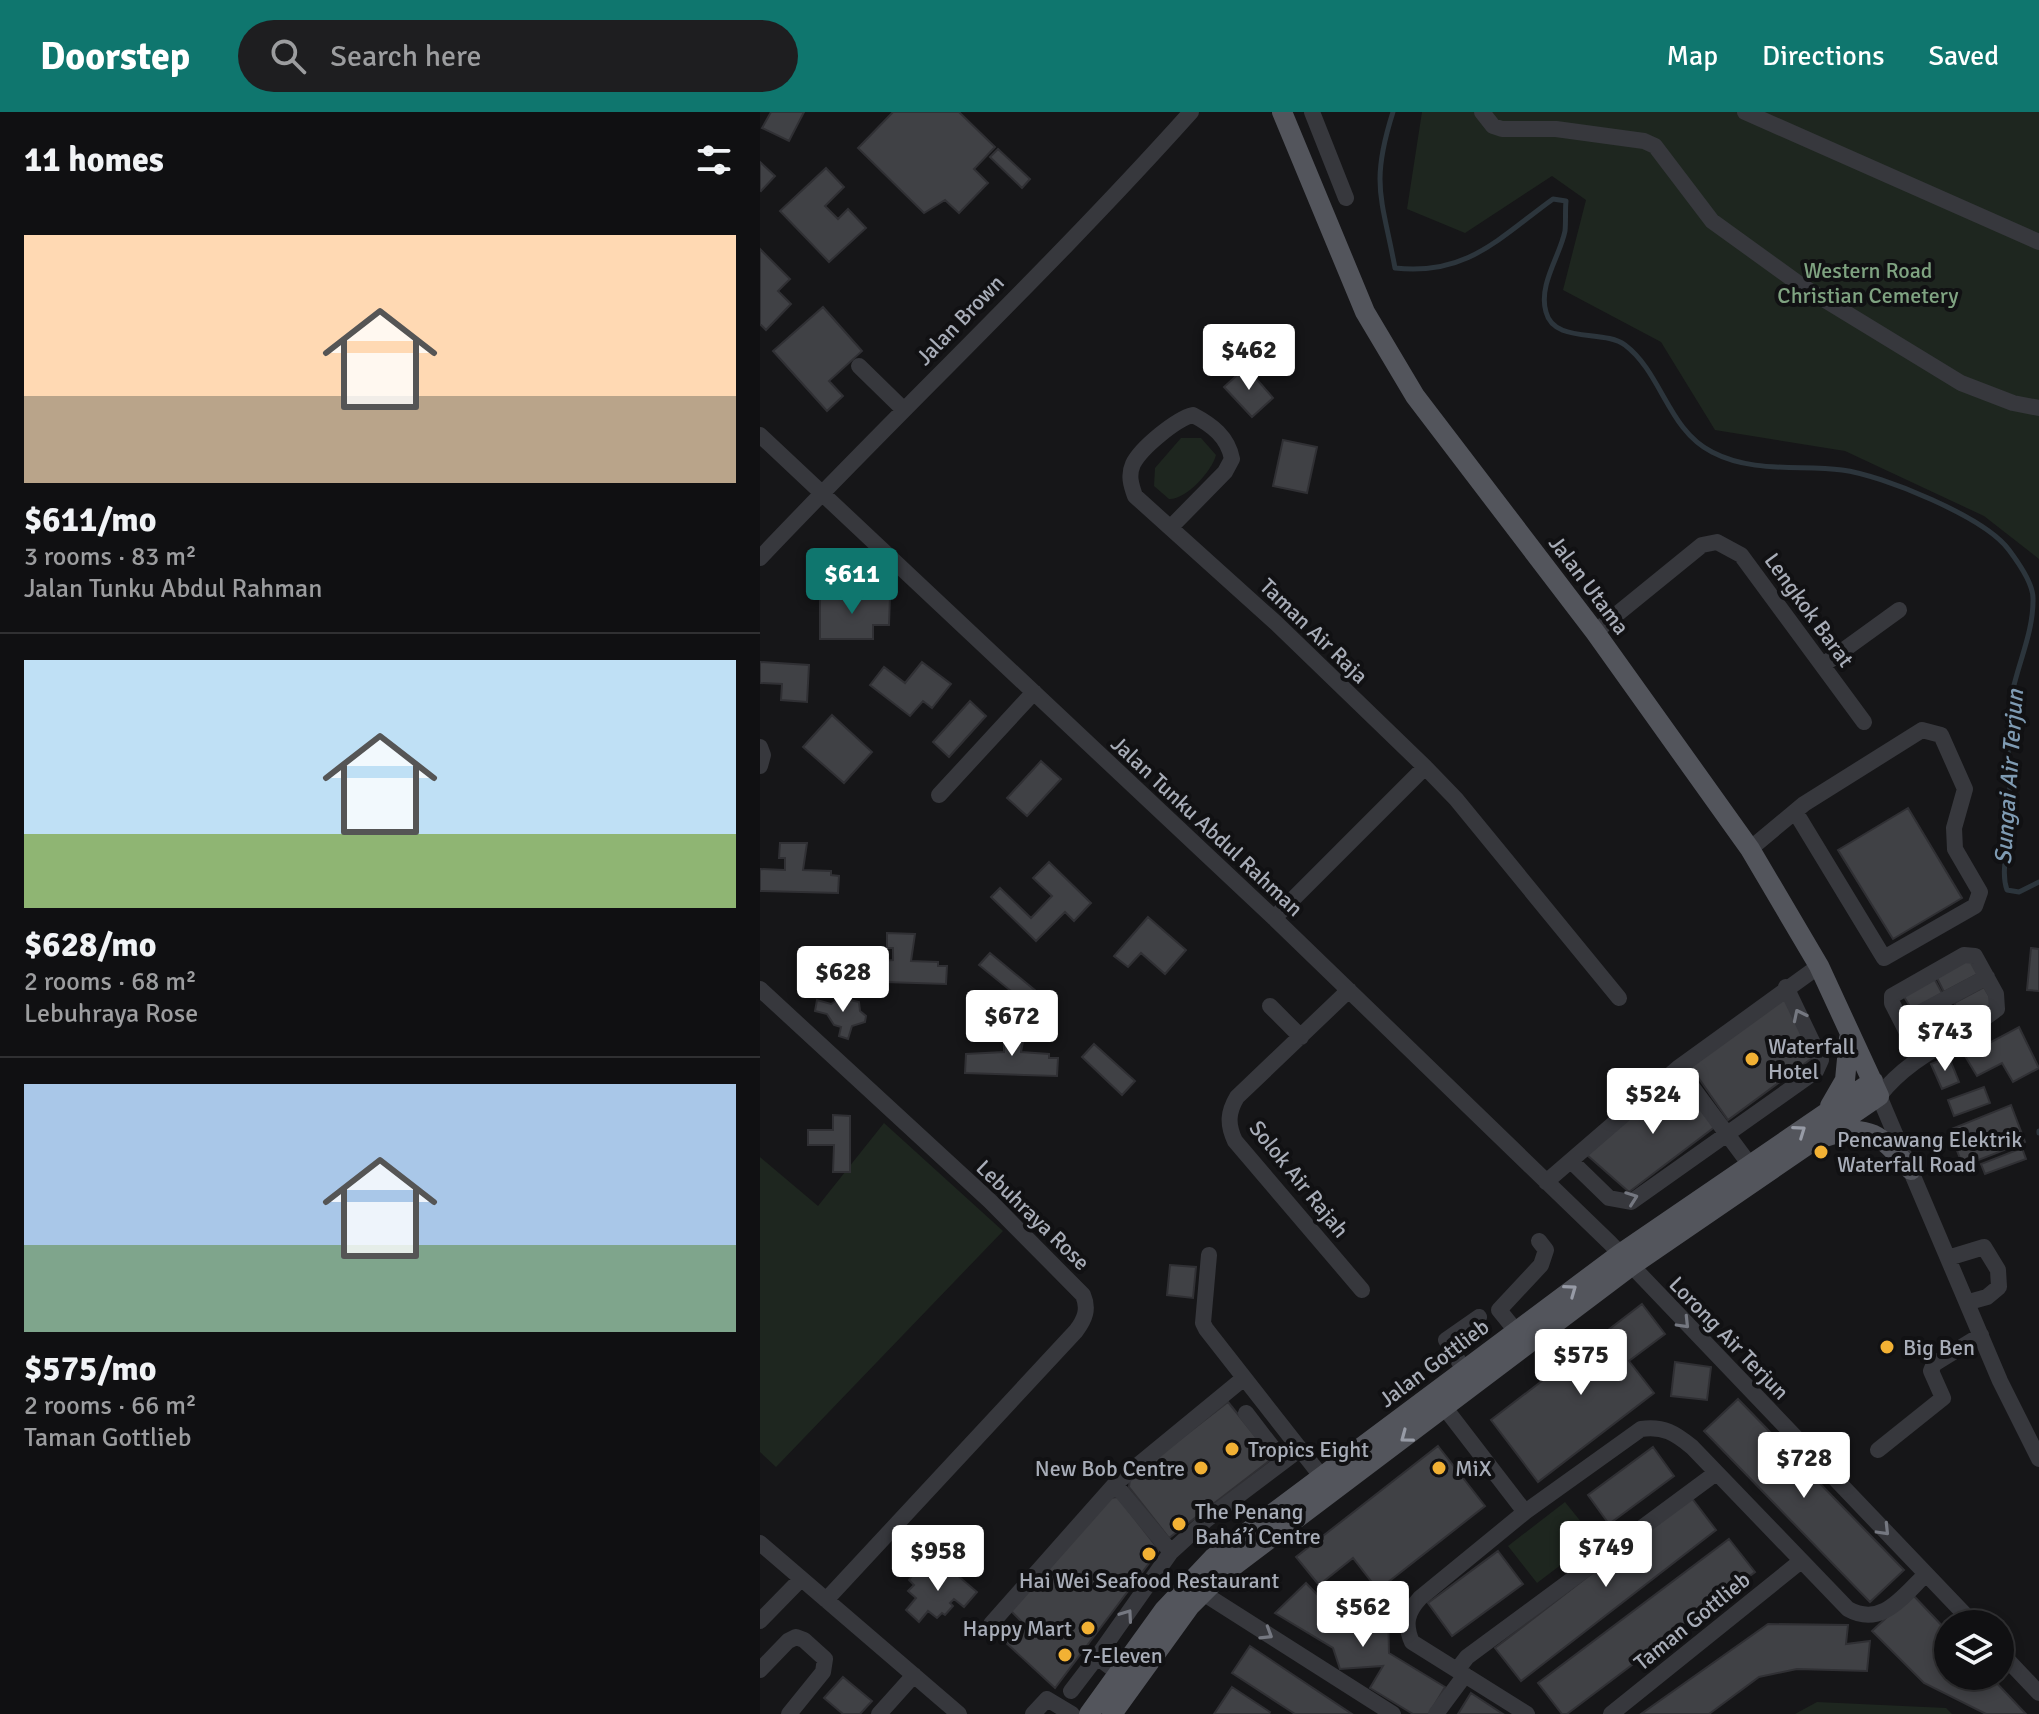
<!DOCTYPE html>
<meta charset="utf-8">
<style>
body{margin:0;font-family:Signika,sans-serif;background:#1e1e20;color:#f1f3f6;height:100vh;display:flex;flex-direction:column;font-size:30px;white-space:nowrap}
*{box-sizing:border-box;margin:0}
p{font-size:26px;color:#9c9d9f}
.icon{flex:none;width:44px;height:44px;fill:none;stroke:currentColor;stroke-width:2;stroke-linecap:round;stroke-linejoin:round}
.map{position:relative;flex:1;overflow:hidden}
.panel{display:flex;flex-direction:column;background:#101012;width:760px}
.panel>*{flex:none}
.fabs{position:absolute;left:1174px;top:1498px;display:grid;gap:16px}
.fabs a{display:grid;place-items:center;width:80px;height:80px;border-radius:50%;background:#101012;box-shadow:0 4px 12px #0003,0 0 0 2px #303032;font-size:40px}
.price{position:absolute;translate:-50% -68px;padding:0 18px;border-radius:8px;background:#fff;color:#222;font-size:26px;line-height:52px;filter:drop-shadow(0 2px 4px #0008)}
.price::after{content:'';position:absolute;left:50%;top:48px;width:24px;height:18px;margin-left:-12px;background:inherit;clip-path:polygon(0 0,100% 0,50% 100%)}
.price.current{background:#0f766e;color:#fff}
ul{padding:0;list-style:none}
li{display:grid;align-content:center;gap:16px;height:424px;padding:0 24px}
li+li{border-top:2px solid #303032}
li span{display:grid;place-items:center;height:248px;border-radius:0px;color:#555}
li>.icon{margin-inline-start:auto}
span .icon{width:144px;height:144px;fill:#fffc;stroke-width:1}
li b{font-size:34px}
h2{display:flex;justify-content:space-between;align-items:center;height:96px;padding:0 24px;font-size:34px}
header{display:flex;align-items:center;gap:48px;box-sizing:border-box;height:112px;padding:0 40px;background:#0f766e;color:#fff}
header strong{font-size:38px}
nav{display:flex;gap:44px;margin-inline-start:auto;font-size:28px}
.search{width:560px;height:72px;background:#1e1e20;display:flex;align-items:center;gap:20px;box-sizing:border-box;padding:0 28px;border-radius:44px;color:#9c9d9f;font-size:30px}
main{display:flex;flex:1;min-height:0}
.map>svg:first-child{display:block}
</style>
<header>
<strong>Doorstep</strong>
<div class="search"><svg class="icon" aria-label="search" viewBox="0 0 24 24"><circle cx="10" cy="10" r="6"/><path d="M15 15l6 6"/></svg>Search here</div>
<nav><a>Map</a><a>Directions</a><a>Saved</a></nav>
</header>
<main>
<section class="panel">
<h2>11 homes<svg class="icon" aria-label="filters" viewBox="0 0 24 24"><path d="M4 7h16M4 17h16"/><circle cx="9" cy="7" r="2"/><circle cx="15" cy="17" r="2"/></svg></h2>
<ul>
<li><span style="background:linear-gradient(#ffd9b3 65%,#b9a48a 0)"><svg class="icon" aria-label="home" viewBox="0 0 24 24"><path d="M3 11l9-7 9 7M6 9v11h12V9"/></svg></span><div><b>$611/mo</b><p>3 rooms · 83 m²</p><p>Jalan Tunku Abdul Rahman</p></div></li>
<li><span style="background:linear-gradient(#bfe0f5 70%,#8fb573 0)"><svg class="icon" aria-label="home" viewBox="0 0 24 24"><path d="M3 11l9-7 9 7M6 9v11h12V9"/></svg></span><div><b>$628/mo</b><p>2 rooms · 68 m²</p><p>Lebuhraya Rose</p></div></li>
<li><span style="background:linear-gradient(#a9c7e8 65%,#7fa58c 0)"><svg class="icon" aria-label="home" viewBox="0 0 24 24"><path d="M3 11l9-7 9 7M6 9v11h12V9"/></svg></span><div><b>$575/mo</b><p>2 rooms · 66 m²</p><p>Taman Gottlieb</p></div></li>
</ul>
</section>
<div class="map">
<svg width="1279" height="1602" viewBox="0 0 1279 1602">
<rect width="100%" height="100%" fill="#161618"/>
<path fill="#1e261f" d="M662,0H1279V447L1224,404L1085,339L955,318L901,230L803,178L826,88L792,64L705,121L647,97Z
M421,326H441L456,343C452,359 426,388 409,387L394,374L395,356Z
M124,1011L243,1119L16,1355L0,1340V1045L58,1094Z
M805,1390L835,1427L777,1471L748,1434Z
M1057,1590L1186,1596L1192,1602H1035Z"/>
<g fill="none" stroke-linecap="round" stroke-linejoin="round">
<path stroke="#2c353c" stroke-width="5" d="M633,0C610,72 622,86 635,156C707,164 739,126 793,87L806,89C805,98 806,109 805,119C800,144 778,173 786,200C794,232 844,217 865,233C902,261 908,318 952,340C992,361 1038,353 1082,358C1122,363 1225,405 1249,438C1258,450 1273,471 1273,486C1274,524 1253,561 1249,598C1245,637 1252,675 1250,713C1249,735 1240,758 1247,778L1259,780L1279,770
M1279,1019V1021"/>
</g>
<path fill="#404145" stroke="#303034" stroke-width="2" d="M11,0H44L29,29L2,16Z
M133,0H199L235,35L214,57L228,71L199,101L185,88L164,101L98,36Z
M238,37L270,67L262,76L230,45Z
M0,50L15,64L1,79L0,78Z
M66,56L84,75L65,94L78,107L88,97L106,116L69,150L20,99Z
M0,137L30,167L18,179L31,192L6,218L0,212Z
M63,195L102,239L69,269L83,284L67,299L13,239Z
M486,255L513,286L492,305L464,275Z
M523,328L557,335L547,381L513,374Z
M60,483L130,484L129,513H113V527H60Z
M0,550L49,553L47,590L21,588L22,572L0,571Z
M162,550L191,572L172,596L163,589L150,604L110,573L124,555L145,571Z
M210,589L226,604L189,645L173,630Z
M72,603L112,640L84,671L43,635Z
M281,649L301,667L267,704L247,686Z
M1148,696L1202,786L1133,827L1078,738Z
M20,731H47L43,758L71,759V763L79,764L78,781L0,779V757L25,758V746H19Z
M289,750L331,791L314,809L305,800L276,829L231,785L240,776L271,806L292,784L273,766Z
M388,805L426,838L405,862L381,841L368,855L354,844Z
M127,821L155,822L151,849L178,850V854H187L186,872L94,869L95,851L133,848V836H127Z
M1271,836L1279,837V879L1267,878Z
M230,841L277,880L267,892L219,853Z
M1210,846L1218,862L1184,880L1176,864Z
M1174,866L1182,881L1152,898L1143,883Z
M1224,875L1234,892L1204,908L1194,891Z
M1025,881L1055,944L968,1008L928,951Z
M81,886L99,890L100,899L106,904L105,910L92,914L88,927L79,924L81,915L74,913L67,902L55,899L57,888L71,892Z
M1191,895L1199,912L1166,929L1158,913Z
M238,913L266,914L261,940L289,942V946H298L297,964L205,961L206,942L244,940V928H238Z
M1259,915L1279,956L1253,970L1242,951L1217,964L1205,944Z
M334,932L375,969L362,983L322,945Z
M1189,945L1199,970L1182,977L1171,952Z
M918,964L956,1014L869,1080L827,1043Z
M1224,975L1230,991L1194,1004L1188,988Z
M1251,993L1265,1030L1203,1054L1189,1018Z
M73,1003L90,1004V1060H73L74,1033H48V1018H73Z
M1262,1036L1266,1047L1225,1062L1221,1052Z
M410,1153L436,1155L433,1186L407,1183Z
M882,1192L905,1222L869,1249L894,1281L778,1370L731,1308Z
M915,1250L951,1255L947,1288L911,1284Z
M978,1287L1144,1458L1110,1490L944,1319Z
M468,1290L513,1346L409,1426L369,1375L370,1366Z
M678,1334L725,1394L618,1478L593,1446L559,1473L536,1445Z
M893,1335L914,1364L849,1412L828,1383Z
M358,1385L399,1438L295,1576L243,1528L261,1509L250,1498L349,1386Z
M931,1385L956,1418L761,1569L735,1536Z
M969,1427L995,1460L807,1602H802L778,1571Z
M738,1439L763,1472L692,1524L668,1491Z
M183,1451L217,1480L204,1495L194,1487L190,1491L193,1494L185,1503L182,1501L177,1506L168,1499L159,1510L146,1498L156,1486L148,1479L154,1473L149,1468L155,1460L159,1464L164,1460L170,1466Z
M546,1471L576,1502L628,1501L629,1541L685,1575L669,1602H653L610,1576L623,1554L580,1557L573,1536L515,1501Z
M1152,1482L1188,1520V1564H1230L1266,1602H1226L1164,1571L1112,1519Z
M1008,1512L1088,1513L1086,1532L1110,1529L1107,1559L1037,1557L999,1565L949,1602H881Z
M490,1534L592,1602H535L472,1561Z
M83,1565L112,1589L100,1602H83L64,1586Z
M472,1575L510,1600L509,1602H454Z
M711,1581L743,1602H698Z"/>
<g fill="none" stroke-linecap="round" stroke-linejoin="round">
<path stroke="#37383d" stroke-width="16" d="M552,0L586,86
M722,0L733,14L742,17H796L884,29L895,34L952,109L1042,174L1201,271L1253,291L1279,296
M985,0L1279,130
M99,254L143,297
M0,323L514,806L850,1131L1214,1512
M411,415L465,360L472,347C468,325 452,313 433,303C416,307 381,336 373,352C368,363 371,373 375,384L516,511L665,655L696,687L859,886
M0,446C142,296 293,154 431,0
M835,520L942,433L957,430L981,443L1104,610
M1063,553L1139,498
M0,635L3,643L0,654
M179,683L274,580
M990,737L1044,692L1162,618L1181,623L1205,677L1194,716L1195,737L1220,780L1215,794L1124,846L1036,701
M514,806L665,655
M0,877L230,1089L323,1183C329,1197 325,1207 316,1219L66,1488
M589,878L477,985C468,1000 467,1012 475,1029L602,1178
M510,894L541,925
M1142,910L1227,865
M1159,944L1132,891V884L1204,843L1215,844L1236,882L1237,897C1197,928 1152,942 1119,984L1240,1269L1279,1347
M918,956L990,1053
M811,1049L849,1086L871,1090L1056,959L1061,948L1026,875
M786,1070L918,956L1059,854
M449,1143L443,1211L446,1217L569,1374
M1188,1146L1224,1135L1238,1158L1239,1175L1227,1185L1209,1190
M756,1219L739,1198L781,1153L786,1138L779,1129
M704,1258L686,1228L719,1205
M678,1287L765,1400
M486,1301L523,1349
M1118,1338L1183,1286L1171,1259L1174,1252L1221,1223
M355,1372L411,1440
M0,1431L199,1602
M435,1476L633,1602
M0,1509L41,1467
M231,1512L355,1372L484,1266
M1240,1540L1279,1581
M0,1558L28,1529L36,1525L44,1528L65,1547L63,1560L29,1602
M697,1558L707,1545L956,1361
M358,1561L337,1545L411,1440L446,1408L540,1337
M311,1579L337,1545
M119,1602L154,1563
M273,1602L287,1587L312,1602
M676,1602L705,1563
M767,1602L652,1530C644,1512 647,1500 660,1486L765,1400L881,1317C904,1314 915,1321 932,1335L1088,1497C1122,1516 1143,1484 1166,1462
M851,1602L1041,1449"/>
<path stroke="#53555c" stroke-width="20" d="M1070,994L1085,968L1089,926
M1068,1024C1112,1009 1124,1028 1151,1058
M329,1602L404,1498L453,1446L860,1142L1113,969
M352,1602L430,1494L459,1465L871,1154L1119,984L1059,854L990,737L835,520L655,284L605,200L522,0"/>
</g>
<defs><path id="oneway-chevron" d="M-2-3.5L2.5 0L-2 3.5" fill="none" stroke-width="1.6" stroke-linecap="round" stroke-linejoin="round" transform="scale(2)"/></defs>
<g stroke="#757881">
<use href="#oneway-chevron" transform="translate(1039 903) rotate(-116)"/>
<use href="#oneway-chevron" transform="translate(872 1086) rotate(-20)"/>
<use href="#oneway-chevron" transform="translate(924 1211) rotate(46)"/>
<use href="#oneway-chevron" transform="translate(1124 1418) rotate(46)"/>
<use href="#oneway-chevron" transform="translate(367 1503) rotate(-55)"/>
<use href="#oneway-chevron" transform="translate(507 1522) rotate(32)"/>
</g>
<g stroke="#979ba6">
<use href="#oneway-chevron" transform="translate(1040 1019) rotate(-35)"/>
<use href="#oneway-chevron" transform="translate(811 1178) rotate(-36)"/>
<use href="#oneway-chevron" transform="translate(646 1325) rotate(143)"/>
</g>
<g fill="#f2b134" stroke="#111113" stroke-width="3">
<circle cx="992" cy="947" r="8"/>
<circle cx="1061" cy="1040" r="8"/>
<circle cx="1127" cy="1235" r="8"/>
<circle cx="472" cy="1337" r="8"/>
<circle cx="441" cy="1356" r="8"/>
<circle cx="679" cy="1356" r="8"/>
<circle cx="419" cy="1412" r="8"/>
<circle cx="389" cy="1442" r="8"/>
<circle cx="328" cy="1516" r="8"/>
<circle cx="305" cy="1543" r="8"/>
</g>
<g text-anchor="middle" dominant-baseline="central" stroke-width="8" stroke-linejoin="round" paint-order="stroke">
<g font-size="22" fill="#7fa381" stroke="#111113">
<text x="1108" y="158">Western Road<tspan x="1108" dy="25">Christian Cemetery</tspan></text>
</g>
<g font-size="22" fill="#a8adb8" stroke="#111113">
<text transform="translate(200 208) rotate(-46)">Jalan Brown</text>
<text transform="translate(829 473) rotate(53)">Jalan Utama</text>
<text transform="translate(1049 498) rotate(54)">Lengkok Barat</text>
<text transform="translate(554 519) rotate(44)">Taman Air Raja</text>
<text transform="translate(447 714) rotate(43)">Jalan Tunku Abdul Rahman</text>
<text transform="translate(539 1067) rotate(51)">Solok Air Rajah</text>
<text transform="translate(273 1103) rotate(44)">Lebuhraya Rose</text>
<text transform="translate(969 1226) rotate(46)">Lorong Air Terjun</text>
<text transform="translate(674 1251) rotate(-37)">Jalan Gottlieb</text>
<text transform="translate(932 1509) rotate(-39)">Taman Gottlieb</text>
</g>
<g font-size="22" fill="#a8adb8" stroke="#111113" text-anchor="start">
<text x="1008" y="934">Waterfall<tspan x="1008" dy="25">Hotel</tspan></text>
<text x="1077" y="1027">Pencawang Elektrik<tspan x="1077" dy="25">Waterfall Road</tspan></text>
<text x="1143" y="1235">Big Ben</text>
<text x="488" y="1337">Tropics Eight</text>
<text x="425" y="1356" text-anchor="end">New Bob Centre</text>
<text x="695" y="1356">MiX</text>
<text x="435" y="1399">The Penang<tspan x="435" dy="25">Bahá’í Centre</tspan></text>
<text x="389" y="1468" text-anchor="middle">Hai Wei Seafood Restaurant</text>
<text x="312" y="1516" text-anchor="end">Happy Mart</text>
<text x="321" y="1543">7-Eleven</text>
</g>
<g font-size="24" font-style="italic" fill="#7f9bb3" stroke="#111113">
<text transform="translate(1249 665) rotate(-86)">Sungai Air Terjun</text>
</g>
</g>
</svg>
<div class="fabs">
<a><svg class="icon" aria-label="layers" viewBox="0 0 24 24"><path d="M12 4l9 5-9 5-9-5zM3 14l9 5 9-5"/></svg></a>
</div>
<b class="price" style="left:489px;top:280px">$462</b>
<b class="price current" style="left:92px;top:504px">$611</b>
<b class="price" style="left:83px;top:902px">$628</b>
<b class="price" style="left:252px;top:946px">$672</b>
<b class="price" style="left:1185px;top:961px">$743</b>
<b class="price" style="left:893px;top:1024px">$524</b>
<b class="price" style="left:821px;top:1285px">$575</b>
<b class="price" style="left:1044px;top:1388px">$728</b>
<b class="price" style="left:846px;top:1477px">$749</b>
<b class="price" style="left:178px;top:1481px">$958</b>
<b class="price" style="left:603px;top:1537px">$562</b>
</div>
</main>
